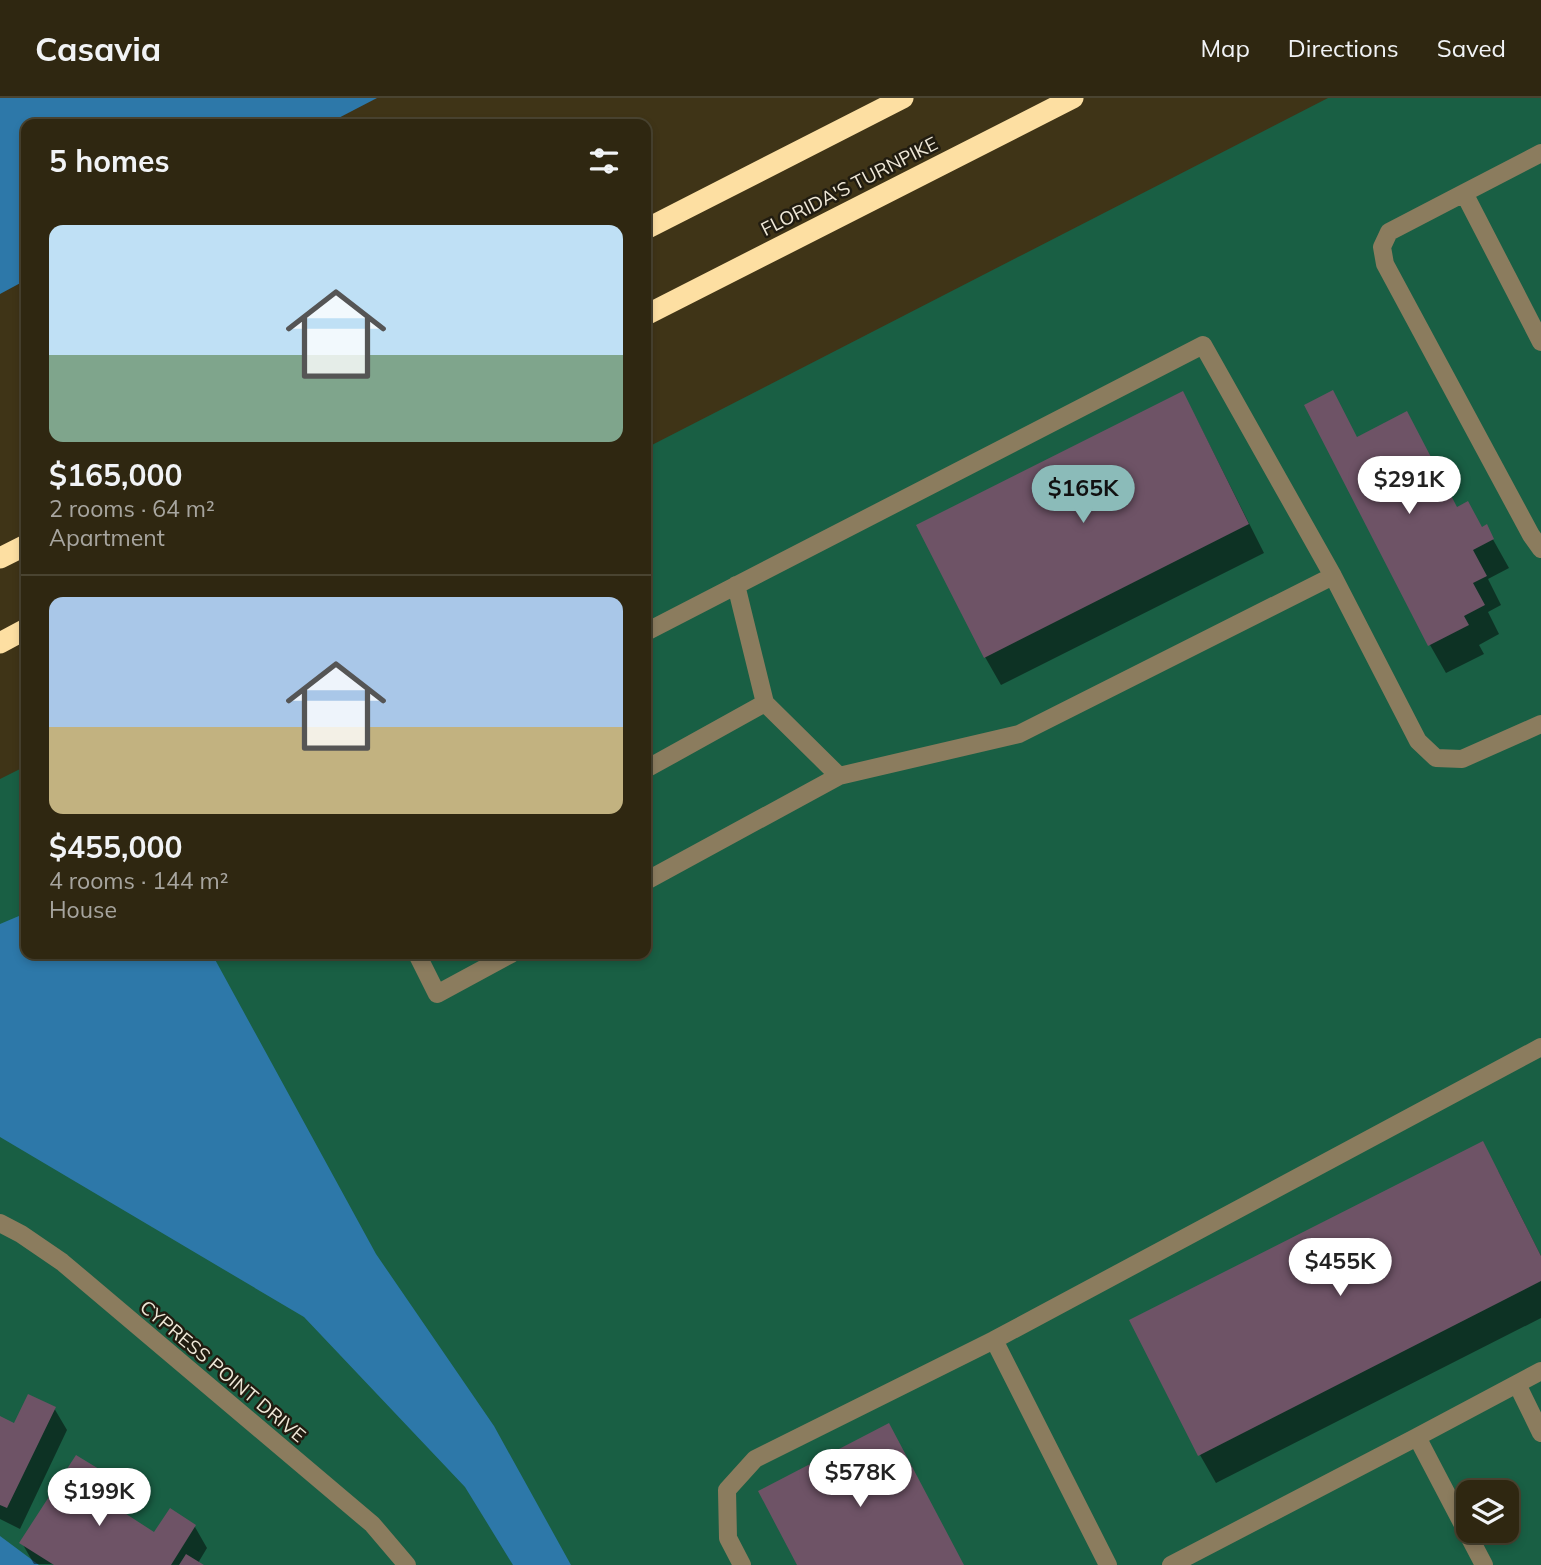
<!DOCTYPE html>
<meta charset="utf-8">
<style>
body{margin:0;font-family:Mulish,sans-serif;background:#3b331f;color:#f1f3f6;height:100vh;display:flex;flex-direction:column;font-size:26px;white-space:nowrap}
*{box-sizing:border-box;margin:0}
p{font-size:23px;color:#a7a59f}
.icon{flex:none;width:38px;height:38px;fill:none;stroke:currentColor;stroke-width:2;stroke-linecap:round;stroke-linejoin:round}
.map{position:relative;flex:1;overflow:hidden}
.sheet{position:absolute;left:21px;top:21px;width:630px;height:840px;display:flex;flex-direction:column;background:#2f2711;border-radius:14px;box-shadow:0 4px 10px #0003,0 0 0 2px #4a4431}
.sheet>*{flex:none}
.tools{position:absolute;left:1456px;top:1382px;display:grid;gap:14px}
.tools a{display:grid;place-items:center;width:63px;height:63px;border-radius:14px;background:#2f2711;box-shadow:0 4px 10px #0003,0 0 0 2px #4a4431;font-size:35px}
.price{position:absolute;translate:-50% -60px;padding:0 16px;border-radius:24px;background:#fff;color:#222;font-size:23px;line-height:46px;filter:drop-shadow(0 2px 4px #0008)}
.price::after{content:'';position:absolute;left:50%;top:42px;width:21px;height:16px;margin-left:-10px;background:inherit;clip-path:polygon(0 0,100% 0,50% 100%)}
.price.selected{background:#8bbbb9;color:#111}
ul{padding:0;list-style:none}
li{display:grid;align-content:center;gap:14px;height:371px;padding:0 28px}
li+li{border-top:2px solid #4a4431}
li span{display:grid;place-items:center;height:217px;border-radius:14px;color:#555}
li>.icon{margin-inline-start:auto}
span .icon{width:126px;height:126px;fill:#fffc;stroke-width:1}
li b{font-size:30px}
h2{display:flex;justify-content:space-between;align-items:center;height:84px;padding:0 28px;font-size:30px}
header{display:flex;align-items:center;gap:42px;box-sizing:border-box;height:98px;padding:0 35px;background:#2f2711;border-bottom:2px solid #4a4431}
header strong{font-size:33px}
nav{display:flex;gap:38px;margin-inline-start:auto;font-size:24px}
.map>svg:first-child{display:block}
</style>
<header>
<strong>Casavia</strong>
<nav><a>Map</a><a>Directions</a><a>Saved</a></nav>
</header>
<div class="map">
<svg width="1541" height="1467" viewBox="0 0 1541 1467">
<rect width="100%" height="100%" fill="#3f3417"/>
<path fill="#195f44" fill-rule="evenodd" d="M1328,0H1541V1467H0V681L26,668V856H646V350ZM1468,1395H1507V1433H1468Z"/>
<path fill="#2d78a9" d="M0,0H377L327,26H26V182L0,196Z
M26,815V856H212L376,1156L494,1328L571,1467H513L465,1389L304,1219L0,1039V826Z
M0,1438L39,1467H0Z"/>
<path fill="#0007" d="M1182,296L1198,324L1264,455L1001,587L985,559Z
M1306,308L1357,340L1457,410L1482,431L1486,429L1509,470L1488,481L1501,507L1488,514L1499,536L1479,547L1484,556L1446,575L1430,547Z
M1498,1073L1541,1158V1220L1216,1385L1200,1357Z
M54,1310L67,1332L20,1431L0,1421V1320L15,1327Z
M97,1372L110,1394L104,1403L155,1436L195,1429L207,1450L198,1465L200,1467L34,1466L22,1445Z"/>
<path fill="#6e5366" d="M1333,292L1357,339L1407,313L1457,409L1468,403L1482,429L1487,426L1494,441L1473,452L1487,478L1473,485L1485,507L1464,518L1469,527L1428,548L1304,307Z
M1183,293L1249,426L984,560L916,427Z
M1483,1043L1541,1158V1183L1198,1358L1129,1222Z
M28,1296L56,1309L7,1410L0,1407V1318L14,1325Z
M889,1325L964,1467H797L758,1393Z
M76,1357L99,1371L86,1390L154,1434L170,1410L196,1427L171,1467H54L19,1445Z
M186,1456L204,1467H179Z"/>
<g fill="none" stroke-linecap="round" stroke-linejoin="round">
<path stroke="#8b7c5e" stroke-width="18" d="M1464,95L1541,55
M1541,244L1464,95L1389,134L1382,149L1385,166L1531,437L1541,451
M736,487L765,605L839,678
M646,534L1203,247L1333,478L1418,643L1436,660L1462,661L1541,626
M646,671L765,605
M646,783L839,678L1019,636L1333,478
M417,856L437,896L511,856
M0,1125L21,1136L62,1164L372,1426L407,1467
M994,1242L1541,949
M1517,1286L1541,1335
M1417,1339L1541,1273
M742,1467L728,1440L727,1392L755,1361L994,1242L1108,1467
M1171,1467L1417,1339L1484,1467"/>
<path stroke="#fddfa2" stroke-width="21" d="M646,131L903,0
M646,217L1073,0
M0,460L26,447
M0,545L26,531"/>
</g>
<g text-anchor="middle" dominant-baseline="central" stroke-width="5" stroke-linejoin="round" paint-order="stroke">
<g font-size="19" fill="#efe8d8" stroke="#211c10">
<text transform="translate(849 88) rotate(-27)">FLORIDA'S TURNPIKE</text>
<text transform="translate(223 1273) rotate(40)">CYPRESS POINT DRIVE</text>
</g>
</g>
</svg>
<div class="tools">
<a><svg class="icon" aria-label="layers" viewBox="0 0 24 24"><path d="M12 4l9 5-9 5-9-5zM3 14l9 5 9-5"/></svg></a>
</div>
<b class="price" style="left:1409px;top:418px">$291K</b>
<b class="price selected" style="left:1083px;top:427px">$165K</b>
<b class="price" style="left:1340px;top:1200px">$455K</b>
<b class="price" style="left:860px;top:1411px">$578K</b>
<b class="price" style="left:99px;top:1430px">$199K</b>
<section class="sheet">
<h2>5 homes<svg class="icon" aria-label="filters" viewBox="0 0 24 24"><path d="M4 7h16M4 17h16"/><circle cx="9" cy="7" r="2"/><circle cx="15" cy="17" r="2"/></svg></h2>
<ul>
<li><span style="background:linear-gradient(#bfe0f5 60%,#7fa58c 0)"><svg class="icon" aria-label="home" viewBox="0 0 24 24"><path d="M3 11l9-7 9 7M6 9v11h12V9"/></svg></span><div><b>$165,000</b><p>2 rooms · 64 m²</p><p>Apartment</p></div></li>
<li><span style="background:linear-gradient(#a9c7e8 60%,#c2b280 0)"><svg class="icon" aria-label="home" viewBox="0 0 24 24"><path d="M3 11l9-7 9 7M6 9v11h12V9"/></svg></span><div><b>$455,000</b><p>4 rooms · 144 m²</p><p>House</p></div></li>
</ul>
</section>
</div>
